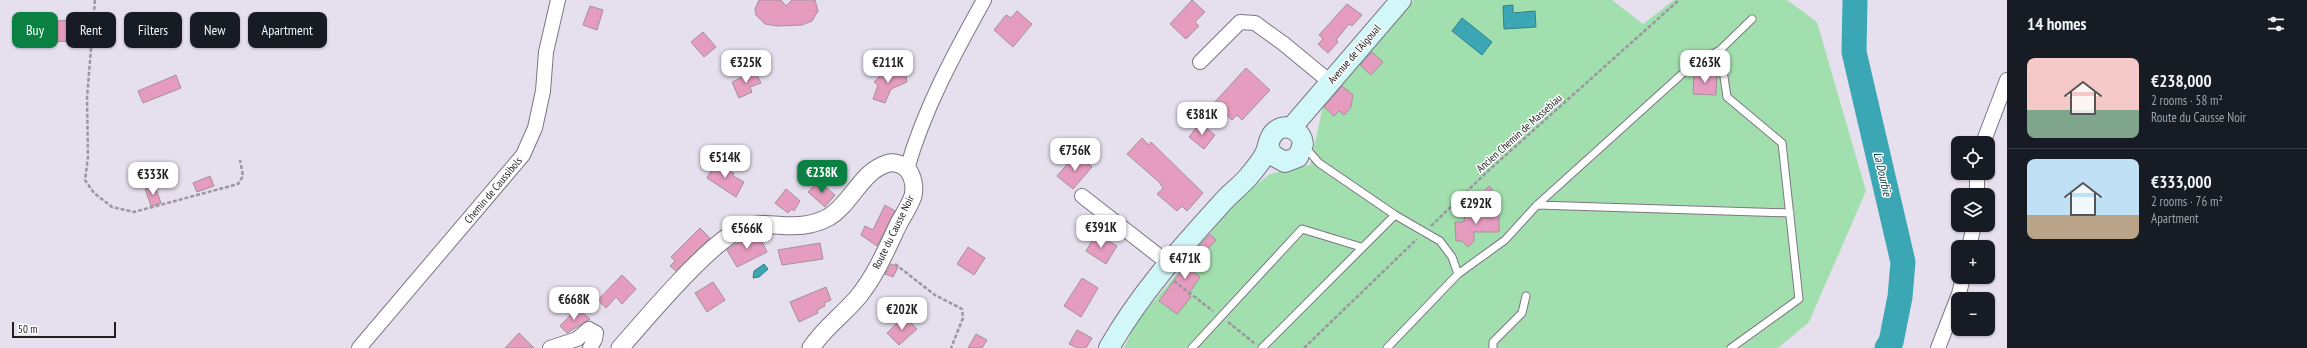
<!DOCTYPE html>
<meta charset="utf-8">
<style>
body{margin:0;font-family:"PT Sans Narrow",sans-serif;background:#20242c;color:#f1f3f6;height:100vh;display:flex;flex-direction:column;font-size:15px;white-space:nowrap}
*{box-sizing:border-box;margin:0}
p{font-size:13px;color:#9ea1a6}
.icon{flex:none;width:22px;height:22px;fill:none;stroke:currentColor;stroke-width:2;stroke-linecap:round;stroke-linejoin:round}
.map{position:relative;flex:1;overflow:hidden}
.side{display:flex;flex-direction:column;background:#171b24;width:300px}
.side>*{flex:none}
.hud{position:absolute;left:12px;top:12px;width:380px;height:36px;display:flex;gap:8px}
.tools{position:absolute;left:1951px;top:136px;display:grid;gap:8px}
.tools a{display:grid;place-items:center;width:44px;height:44px;border-radius:8px;background:#171b24;box-shadow:0 1px 3px #0004;font-size:20px}
.scale{position:absolute;left:12px;bottom:10px;width:104px;box-sizing:border-box;padding-left:4px;border:2px solid #201e23;border-top:0;font-size:11px;line-height:14px;white-space:nowrap;color:#201e23;-webkit-text-stroke:3px #fff;paint-order:stroke}
.price{position:absolute;translate:-50% -34px;padding:0 9px;border-radius:8px;background:#fff;color:#222;font-size:13px;line-height:26px;filter:drop-shadow(0 1px 2px #0008)}
.price::after{content:'';position:absolute;left:50%;top:24px;width:12px;height:9px;margin-left:-6px;background:inherit;clip-path:polygon(0 0,100% 0,50% 100%)}
.price.on{background:#0b8043;color:#fff}
ul{padding:0;list-style:none}
li{display:flex;align-items:center;gap:12px;height:100px;padding:0 20px}
li+li{border-top:1px solid #363941}
li span{display:grid;place-items:center;flex:none;width:112px;height:80px;border-radius:8px;color:#555}
li>.icon{margin-inline-start:auto}
span .icon{width:48px;height:48px;fill:#fffc;stroke-width:1}
li b{font-size:17px}
h2{display:flex;justify-content:space-between;align-items:center;height:48px;padding:0 20px;font-size:17px}
.chip{padding:0 14px;border-radius:8px;background:#171b24;box-shadow:0 1px 3px #0004;font-size:14px;line-height:36px}
.chip.on{background:#0b8043;color:#fff}
main{display:flex;flex:1;min-height:0}
.map>svg:first-child{display:block}
</style>
<main>
<div class="map">
<svg width="2007" height="348" viewBox="0 0 2007 348">
<rect width="100%" height="100%" fill="#e6dfee"/>
<path fill="#a2dfae" d="M1414,0H1612L1643,24L1674,0H1787L1817,22L1866,191L1809,322L1778,348H1124L1136,323L1227,213L1251,189L1270,174L1310,165L1323,106Z"/>
<path fill="#3ca7b4" stroke="#347e88" d="M1513,5V13L1535,11L1536,27L1504,29L1503,6Z
M1462,18L1492,42L1482,55L1452,31Z
M764,264L768,269L759,277L753,278L754,271Z"/>
<g fill="none" stroke-linecap="round" stroke-linejoin="round">
<path stroke="#3ca7b4" stroke-width="25" d="M1855,0L1854,52L1903,262L1900,297L1891,342L1887,348"/>
</g>
<path fill="#e59cbf" stroke="#a29199" d="M759,0H781L786,6L792,0H815L818,11L812,21L802,25L777,26L765,24L756,15L755,9Z
M1192,0L1205,12L1195,22L1199,26L1186,39L1170,24Z
M1347,4L1362,15L1352,26L1349,24L1336,40L1338,42L1328,53L1318,44L1323,39L1319,35Z
M590,6L603,10L597,30L583,25Z
M1017,11L1032,24L1013,47L994,30L1006,15L1011,18Z
M75,20L76,41L48,42V30H55V21Z
M703,32L716,47L704,57L691,42Z
M1372,52L1383,62L1371,75L1360,65Z
M1246,68L1270,90L1242,120L1237,115L1232,120L1214,103Z
M886,70L890,75L905,70L907,82L891,89L885,103L873,99L878,85L874,82Z
M755,71L761,83L750,87L752,92L739,98L732,82Z
M1694,73H1717L1716,95L1693,94Z
M176,75L181,88L143,103L138,91Z
M1342,86L1353,95L1351,107L1344,115L1339,111L1334,116L1324,107Z
M1200,123L1215,135L1204,149L1189,137Z
M1142,138L1149,145L1151,142L1203,193L1187,211L1182,206L1177,211L1157,194L1163,188L1159,182L1127,154Z
M1078,155L1092,167L1073,189L1057,176L1071,160L1073,162Z
M716,162L730,169L729,171L734,173L733,176L744,182L736,197L707,178Z
M210,176L214,186L197,192L193,183Z
M816,184L819,187L822,184L835,195L825,207L808,192Z
M155,186L161,203L151,206L145,189Z
M1489,186L1497,195L1488,204L1480,195Z
M786,189L800,201L794,211L792,209L788,213L775,203Z
M885,205L895,211L877,246L861,235L865,226L873,230Z
M1465,208H1485L1479,213H1499V232H1474V241L1468,247L1462,241H1456L1455,222H1464Z
M700,228L710,238L676,271L670,266L675,261L671,257Z
M1096,234L1117,246L1106,264L1086,251Z
M1210,234L1216,240L1189,269L1200,277L1188,295L1191,297L1177,314L1159,301L1181,271L1179,269Z
M759,235L767,252L737,267L727,250L747,237Z
M820,243L823,259L782,265L778,250Z
M968,247L985,258L974,275L957,264Z
M891,264L898,267L893,277L885,274Z
M622,275L636,289L622,304L616,297L606,308L598,300Z
M1082,278L1098,288L1081,317L1064,306Z
M713,282L725,300L707,312L695,293Z
M826,287L831,300L824,303L825,306L817,310L818,313L799,322L790,302Z
M577,308L590,319L567,333L560,326Z
M904,316L917,329L899,345L887,333Z
M1077,330L1092,338L1086,348H1077L1069,344Z
M519,333L534,348H505Z
M976,334L987,340L982,348H968Z"/>
<g fill="none" stroke-linecap="round" stroke-linejoin="round">
<g stroke="#7c7683" stroke-width="9">
<path id="service" d="M1720,50L1752,19
M1304,146L1319,163L1395,215L1440,241L1452,257L1458,274L1387,348
M1537,205L1790,213
M1458,274L1505,240L1537,205L1692,65L1720,50L1727,97L1782,143L1799,299L1731,348
M1192,348L1302,229L1361,247
M1262,348L1395,215
M1493,348V342L1522,313L1526,296"/>
</g>
<g stroke="#7c7683" stroke-width="16">
<path id="minor" d="M1200,62L1240,22L1255,23L1284,44L1330,82
M1983,143L2007,80
M907,169C924,109 954,54 984,0
M1977,195V173
M1082,196L1168,263
M1969,247L1974,225
M359,348L523,155L535,128L543,91L546,52L558,0
M550,348L577,339L589,329L596,333L595,339L590,348
M1938,348L1959,294L1963,277"/>
</g>
<g stroke="#7c7683" stroke-width="19">
<path id="tertiary" d="M620,348C645,320 711,240 743,228C771,218 796,235 829,217C851,204 861,172 886,164C893,161 903,164 908,170C913,177 915,187 913,196C910,205 904,214 899,223C887,248 876,275 858,297C843,315 824,328 811,348"/>
</g>
<g stroke="#7c7683" stroke-width="22">
<path id="secondary" d="M1291,128L1401,0
M1109,348C1139,295 1180,249 1221,204C1229,194 1241,186 1249,176C1255,169 1261,162 1265,154C1269,146 1268,136 1277,130C1289,123 1302,132 1303,144L1298,157L1285,162L1272,155L1268,145"/>
</g>
<path stroke="#9b96a2" stroke-width="2.5" stroke-dasharray="4 2" stroke-linecap="butt" d="M95,0L87,98L88,157L85,180L94,193L112,207L134,212L238,184L243,176L240,160
M1431,226L1488,171L1679,0
M895,264L935,295L962,309L963,318L951,348
M1174,281L1213,311
M1228,322L1254,343
M1304,348L1417,239"/>
<use href="#service" stroke="#fff" stroke-width="7"/>
<use href="#minor" stroke="#fff" stroke-width="14"/>
<use href="#tertiary" stroke="#fff" stroke-width="17"/>
<use href="#secondary" stroke="#d2f7f9" stroke-width="20"/>
</g>
<g text-anchor="middle" dominant-baseline="central" stroke-width="3" stroke-linejoin="round" paint-order="stroke">
<g font-size="11" fill="#201e23" stroke="#fff">
<text transform="translate(1354 54) rotate(-49)">Avenue de l'Aigoual</text>
<text transform="translate(1519 133) rotate(-42)">Ancien Chemin de Massebiau</text>
<text transform="translate(493 190) rotate(-50)">Chemin de Caussibols</text>
<text transform="translate(893 232) rotate(-64)">Route du Causse Noir</text>
</g>
<g font-size="12" font-style="italic" fill="#04383e" stroke="#fff">
<text transform="translate(1883 174) rotate(77)">La Dourbie</text>
</g>
</g>
</svg>
<div class="tools">
<a><svg class="icon" aria-label="locate" viewBox="0 0 24 24"><circle cx="12" cy="12" r="6"/><path d="M12 2v4M12 18v4M2 12h4M18 12h4"/></svg></a>
<a><svg class="icon" aria-label="layers" viewBox="0 0 24 24"><path d="M12 4l9 5-9 5-9-5zM3 14l9 5 9-5"/></svg></a>
<a>+</a>
<a>−</a>
</div>
<div class="scale">50 m</div>
<b class="price" style="left:746px;top:84px">€325K</b>
<b class="price" style="left:888px;top:84px">€211K</b>
<b class="price" style="left:1705px;top:84px">€263K</b>
<b class="price" style="left:1202px;top:136px">€381K</b>
<b class="price" style="left:1075px;top:172px">€756K</b>
<b class="price" style="left:725px;top:179px">€514K</b>
<b class="price on" style="left:822px;top:194px">€238K</b>
<b class="price" style="left:153px;top:196px">€333K</b>
<b class="price" style="left:1476px;top:225px">€292K</b>
<b class="price" style="left:1101px;top:249px">€391K</b>
<b class="price" style="left:747px;top:250px">€566K</b>
<b class="price" style="left:1185px;top:280px">€471K</b>
<b class="price" style="left:574px;top:321px">€668K</b>
<b class="price" style="left:902px;top:331px">€202K</b>
<div class="hud">
<a class="chip on">Buy</a>
<a class="chip">Rent</a>
<a class="chip">Filters</a>
<a class="chip">New</a>
<a class="chip">Apartment</a>
</div>
</div>
<section class="side">
<h2>14 homes<svg class="icon" aria-label="filters" viewBox="0 0 24 24"><path d="M4 7h16M4 17h16"/><circle cx="9" cy="7" r="2"/><circle cx="15" cy="17" r="2"/></svg></h2>
<ul>
<li><span style="background:linear-gradient(#f6c9c9 65%,#7fa58c 0)"><svg class="icon" aria-label="home" viewBox="0 0 24 24"><path d="M3 11l9-7 9 7M6 9v11h12V9"/></svg></span><div><b>€238,000</b><p>2 rooms · 58 m²</p><p>Route du Causse Noir</p></div></li>
<li><span style="background:linear-gradient(#bfe0f5 70%,#b9a48a 0)"><svg class="icon" aria-label="home" viewBox="0 0 24 24"><path d="M3 11l9-7 9 7M6 9v11h12V9"/></svg></span><div><b>€333,000</b><p>2 rooms · 76 m²</p><p>Apartment</p></div></li>
</ul>
</section>
</main>
